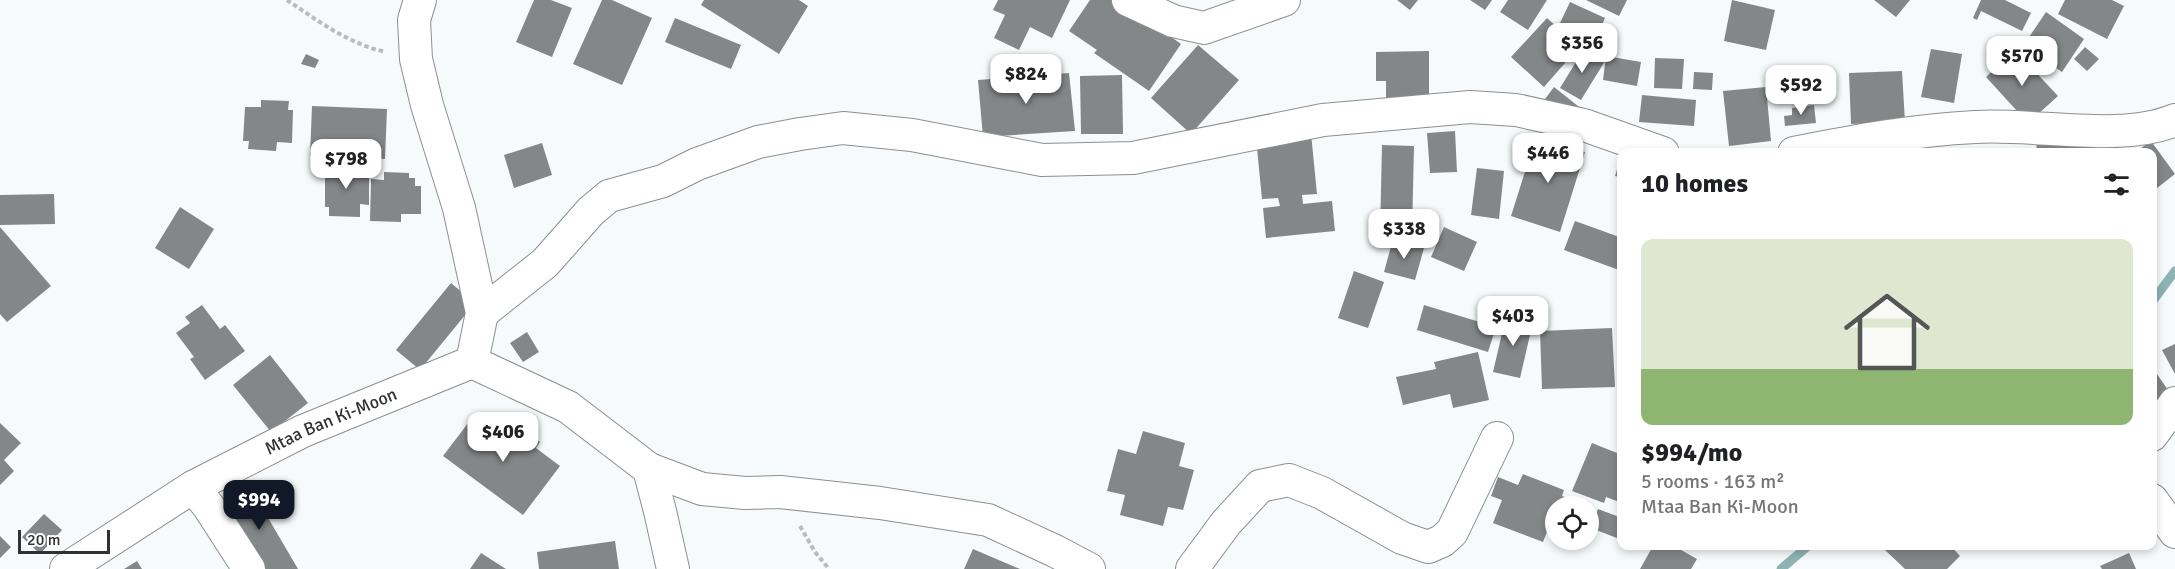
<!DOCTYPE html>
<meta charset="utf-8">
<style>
body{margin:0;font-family:Signika,sans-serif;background:#f6f6f6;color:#202124;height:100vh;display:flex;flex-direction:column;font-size:22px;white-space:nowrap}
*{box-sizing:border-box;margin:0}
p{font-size:20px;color:#757577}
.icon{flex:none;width:33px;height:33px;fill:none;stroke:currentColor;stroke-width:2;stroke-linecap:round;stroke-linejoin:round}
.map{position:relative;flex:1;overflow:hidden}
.drawer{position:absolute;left:1617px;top:148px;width:540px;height:402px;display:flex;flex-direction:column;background:#fff;border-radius:12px;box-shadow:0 3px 9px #0003}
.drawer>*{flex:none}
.fabs{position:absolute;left:1545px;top:496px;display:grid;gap:12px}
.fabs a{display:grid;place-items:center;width:54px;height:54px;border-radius:50%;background:#fff;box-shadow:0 3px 9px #0003;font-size:30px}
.scale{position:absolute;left:18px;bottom:15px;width:92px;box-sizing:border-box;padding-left:6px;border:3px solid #313233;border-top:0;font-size:16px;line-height:21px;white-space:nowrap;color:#313233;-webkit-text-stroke:4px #fff;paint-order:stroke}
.price{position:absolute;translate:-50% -51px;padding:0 14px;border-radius:12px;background:#fff;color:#222;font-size:20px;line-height:39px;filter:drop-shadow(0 2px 3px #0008)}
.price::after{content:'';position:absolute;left:50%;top:36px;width:18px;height:14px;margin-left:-9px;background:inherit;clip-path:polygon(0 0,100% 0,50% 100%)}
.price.selected{background:#111827;color:#fff}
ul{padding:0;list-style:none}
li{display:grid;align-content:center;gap:12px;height:318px;padding:0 24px}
li span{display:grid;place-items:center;height:186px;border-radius:12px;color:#555}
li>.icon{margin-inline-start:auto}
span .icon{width:108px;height:108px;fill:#fffc;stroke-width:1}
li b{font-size:26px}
h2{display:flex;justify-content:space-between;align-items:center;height:72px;padding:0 24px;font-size:26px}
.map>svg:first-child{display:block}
</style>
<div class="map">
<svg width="2175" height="569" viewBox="0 0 2175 569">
<rect width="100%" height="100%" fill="#f6fafb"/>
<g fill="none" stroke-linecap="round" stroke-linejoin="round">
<path stroke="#8db3b5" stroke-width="9" d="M2152,302L2175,271
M1781,569L1808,546"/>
</g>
<path fill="#848788" d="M534,0H551L572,8L552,57L516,42Z
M602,0H612L652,18L622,85L573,64Z
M704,0H799L808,6L779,54L701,5Z
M998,0H1070L1052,38L1030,27L1019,50L994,38L1005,15L993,10Z
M1090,0H1120L1181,44L1149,91L1094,53L1097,50L1069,31Z
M1397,0H1418L1410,10Z
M1470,0H1492L1485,10Z
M1508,0H1547L1528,30L1500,12Z
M1586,0H1627L1619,16Z
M1732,0L1775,10L1766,50L1724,41Z
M1874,0H1910L1896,17Z
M1981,0H2005L2031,13L2022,31L1981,11L1977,20L1973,18Z
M2065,0H2112L2124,6L2107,39L2058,14Z
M1570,2L1605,18L1596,39L1560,23Z
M2046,12L2084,39L2062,72L2023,46Z
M675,18L741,45L731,69L665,42Z
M1547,18L1579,47L1544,87L1511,57Z
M1198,45L1239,80L1191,134L1151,98Z
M2085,47L2099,59L2087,71L2074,59Z
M1584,49L1605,61L1581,100L1560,88Z
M1931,49L1962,54L1954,103L1921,97Z
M2015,50L2058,96L2028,123L1986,77Z
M1429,51V105H1386V81H1376V52Z
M306,54L319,60L315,68L301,64Z
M1606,56L1641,62L1637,86L1603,80Z
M1655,58L1684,59L1682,89L1654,88Z
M1902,71L1905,122L1851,124L1849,73Z
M1694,72L1713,73L1712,90L1693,89Z
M1069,73L1075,131L983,137L978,80Z
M1122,75L1123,134H1081L1080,76Z
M1554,87L1583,110L1574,122L1545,99Z
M1766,87L1771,141L1729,146L1723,91Z
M1642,95L1696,100L1694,126L1639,122Z
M261,100L289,101L288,110H293L292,143L277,142L276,151L248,149L249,141H243L245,107H261Z
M1814,105L1816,123L1785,126L1784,116L1792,115V108Z
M312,106L387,109L385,159L310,156Z
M1455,131L1457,172L1430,173L1427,133Z
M1311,133L1317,194L1302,195L1303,204L1332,201L1335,231L1266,238L1263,208L1280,206L1278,198L1262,199L1256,138Z
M1536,137L1585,152L1560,232L1511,216Z
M2036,139L2119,143V153H2037Z
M2151,141L2175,174L2152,192V153H2134Z
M542,143L552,175L514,188L504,155Z
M1382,145L1414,146L1412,234L1380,233Z
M1621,157L1622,158V178L1615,176Z
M325,164L354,165V171H369V205L360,204V217L329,216V207H325Z
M1477,168L1504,171L1499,219L1471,215Z
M384,172L409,173V178H415V186H421V214H401V222L370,221L371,179L384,180Z
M54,194L55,224L0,225V195Z
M180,207L214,229L189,269L155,248Z
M1575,221L1622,238V262L1619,270L1564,250Z
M0,227L51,286L7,322L0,314Z
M1444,227L1477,242L1464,271L1431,257Z
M1393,239L1424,248L1415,280L1384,272Z
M1354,271L1384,282L1368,328L1338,318Z
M451,283L475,303L420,370L396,350Z
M202,305L220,329L225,325L245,351L205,380L190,359L194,357L176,333L190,323L185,317Z
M1424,305L1496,327L1488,352L1417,330Z
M1506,316L1533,322L1520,378L1493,372Z
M1612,328L1615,387L1542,389L1540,331Z
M527,332L539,352L523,362L510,343Z
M2175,344V374L2162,350Z
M1478,352L1489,400L1453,408L1450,394L1403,405L1396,377L1436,369L1434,362Z
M270,355L308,403L271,432L233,385Z
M2152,367L2173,397L2152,411Z
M475,414L509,439L519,426L540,442L536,448L560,466L523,515L443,456Z
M0,423L21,443L4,460L14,471L0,485Z
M1143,431L1185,443L1179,466L1194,470L1183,510L1168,507L1163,526L1120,515L1125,495L1107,491L1118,449L1136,454Z
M1592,443L1622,455V503L1606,497L1604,503L1572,491Z
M1523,474L1564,490L1562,496L1581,504L1580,507H1556V535L1547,532L1543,542L1493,523L1502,500L1491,496L1498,477L1518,485Z
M250,487L298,569H263L223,501Z
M1598,509L1622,518V540L1591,528Z
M44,514L62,530L40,554L22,537Z
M0,536L11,547L0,558Z
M615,541L619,569H539L537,552Z
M1653,546H1674L1697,559L1691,569H1640Z
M1889,546H1951L1960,556L1947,569H1905L1885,550Z
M973,549L1020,569H964Z
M481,553L506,569H470Z
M2129,553L2136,569H2102L2100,566Z
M137,561L142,569H124Z"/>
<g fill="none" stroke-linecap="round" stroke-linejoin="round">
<g stroke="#8c8f91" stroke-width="34">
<g id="minor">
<path d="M1128,0L1173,21L1204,28L1284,0"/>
<path d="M1794,153C1854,141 1914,130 1975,127C2036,123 2120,143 2175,120"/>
<path d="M482,313L545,263L591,211L609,196L663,181L697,164L758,142L800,134L843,128L912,135L1042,160L1133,158L1323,120L1470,107L1516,110L1584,125L1663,153"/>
<path d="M472,362L568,407L649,469L702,489L745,493L780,492L880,503L988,520L1055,551L1089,569"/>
<path d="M2152,435L2175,403"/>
<path d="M649,469L660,511L673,569"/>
<path d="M193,487L209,507L249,569"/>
<path d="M2152,500L2175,532"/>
<path id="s1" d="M66,569L193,487L303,431L472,362L482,313L459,208L427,105L416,59L414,20L420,0"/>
<path d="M1192,569L1226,523L1260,486L1289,480L1322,493L1402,538L1428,547L1442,541L1452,532L1497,438"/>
</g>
</g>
<path stroke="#b9bcbd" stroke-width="4" stroke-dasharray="4.5 3" stroke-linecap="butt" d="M287,0C318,21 349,44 386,52
M800,526L815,552L829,569"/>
<use href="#minor" stroke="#fff" stroke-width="32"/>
</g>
<g text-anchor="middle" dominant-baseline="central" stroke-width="5" stroke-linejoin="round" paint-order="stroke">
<g font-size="18" fill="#313233" stroke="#fff">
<text stroke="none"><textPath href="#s1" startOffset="304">Mtaa Ban Ki-Moon</textPath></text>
</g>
</g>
</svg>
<div class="fabs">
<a><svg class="icon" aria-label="locate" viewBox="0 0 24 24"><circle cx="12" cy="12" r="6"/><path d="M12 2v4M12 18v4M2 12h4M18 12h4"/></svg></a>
</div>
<div class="scale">20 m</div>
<b class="price" style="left:1582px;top:74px">$356</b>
<b class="price" style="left:2022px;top:87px">$570</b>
<b class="price" style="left:1026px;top:105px">$824</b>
<b class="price" style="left:1801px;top:116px">$592</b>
<b class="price" style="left:1548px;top:184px">$446</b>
<b class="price" style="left:346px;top:190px">$798</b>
<b class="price" style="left:1404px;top:260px">$338</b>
<b class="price" style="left:1513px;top:347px">$403</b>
<b class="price" style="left:503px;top:463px">$406</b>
<b class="price selected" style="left:259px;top:531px">$994</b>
<section class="drawer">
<h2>10 homes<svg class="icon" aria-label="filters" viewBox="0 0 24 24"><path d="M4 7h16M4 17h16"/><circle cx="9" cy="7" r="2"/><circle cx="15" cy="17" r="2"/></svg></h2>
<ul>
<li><span style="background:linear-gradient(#dfe7d0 70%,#8fb573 0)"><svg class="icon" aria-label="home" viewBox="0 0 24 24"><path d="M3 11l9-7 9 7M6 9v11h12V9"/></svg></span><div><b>$994/mo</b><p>5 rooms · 163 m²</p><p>Mtaa Ban Ki-Moon</p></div></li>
</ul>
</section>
</div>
